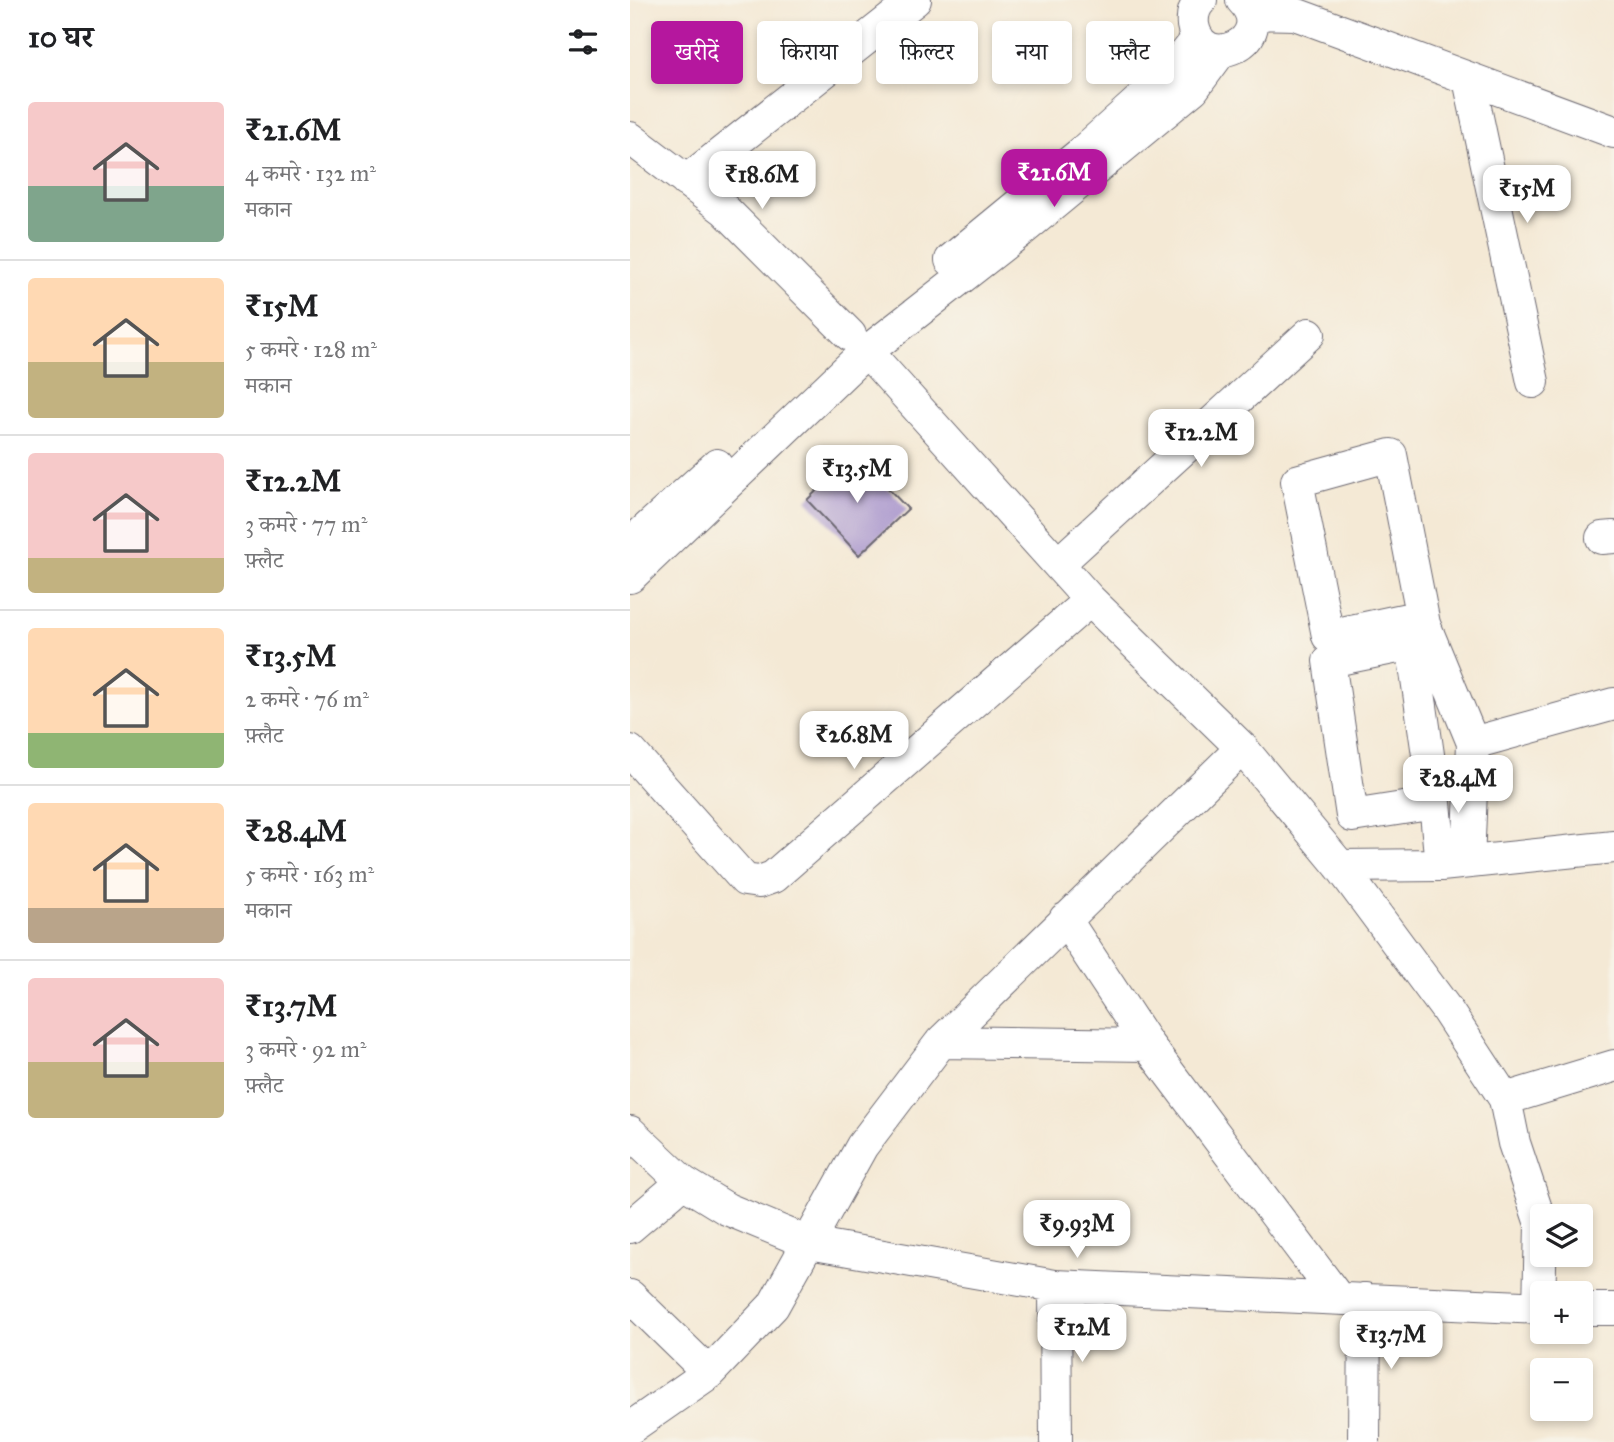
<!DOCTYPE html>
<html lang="hi">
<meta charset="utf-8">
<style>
body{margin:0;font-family:"IM FELL Great Primer","Noto Serif Devanagari",serif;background:#f2f2f2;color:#202124;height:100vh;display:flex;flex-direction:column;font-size:26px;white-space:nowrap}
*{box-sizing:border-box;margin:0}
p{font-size:23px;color:#757577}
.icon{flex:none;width:38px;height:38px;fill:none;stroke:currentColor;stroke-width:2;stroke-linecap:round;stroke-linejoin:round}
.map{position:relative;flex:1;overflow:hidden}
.side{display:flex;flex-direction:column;background:#fff;width:630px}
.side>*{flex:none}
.top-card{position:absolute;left:21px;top:21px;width:665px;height:63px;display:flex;gap:14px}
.buttons{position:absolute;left:900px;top:1204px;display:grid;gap:14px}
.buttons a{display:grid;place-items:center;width:63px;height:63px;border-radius:7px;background:#fff;box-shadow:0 4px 10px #0003;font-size:35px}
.price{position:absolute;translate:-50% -60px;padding:0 16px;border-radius:14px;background:#fff;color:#222;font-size:23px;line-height:46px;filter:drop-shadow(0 2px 4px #0008)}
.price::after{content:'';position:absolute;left:50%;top:42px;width:21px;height:16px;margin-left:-10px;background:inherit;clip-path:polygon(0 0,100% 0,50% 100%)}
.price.current{background:#b5179e;color:#fff}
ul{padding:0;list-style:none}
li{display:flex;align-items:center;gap:21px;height:175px;padding:0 28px}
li+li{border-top:2px solid #e0e0e0}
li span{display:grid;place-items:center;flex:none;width:196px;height:140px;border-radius:7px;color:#555}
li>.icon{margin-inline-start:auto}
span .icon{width:84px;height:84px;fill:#fffc;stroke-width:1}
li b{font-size:30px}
h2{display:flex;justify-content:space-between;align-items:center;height:84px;padding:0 28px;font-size:30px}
.chip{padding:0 24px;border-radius:7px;background:#fff;box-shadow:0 4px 10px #0003;font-size:24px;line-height:63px}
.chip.current{background:#b5179e;color:#fff}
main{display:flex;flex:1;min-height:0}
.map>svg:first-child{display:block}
</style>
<main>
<section class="side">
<h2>10 घर<svg class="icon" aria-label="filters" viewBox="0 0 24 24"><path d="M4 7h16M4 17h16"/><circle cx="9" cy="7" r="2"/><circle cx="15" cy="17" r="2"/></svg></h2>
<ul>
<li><span style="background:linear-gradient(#f6c9c9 60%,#7fa58c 0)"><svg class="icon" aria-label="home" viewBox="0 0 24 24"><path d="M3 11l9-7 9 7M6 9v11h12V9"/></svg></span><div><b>₹21.6M</b><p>4 कमरे · 132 m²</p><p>मकान</p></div></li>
<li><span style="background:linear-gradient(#ffd9b3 60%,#c2b280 0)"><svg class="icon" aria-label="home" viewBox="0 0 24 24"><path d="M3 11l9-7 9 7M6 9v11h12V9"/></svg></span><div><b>₹15M</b><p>5 कमरे · 128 m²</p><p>मकान</p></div></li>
<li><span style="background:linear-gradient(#f6c9c9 75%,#c2b280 0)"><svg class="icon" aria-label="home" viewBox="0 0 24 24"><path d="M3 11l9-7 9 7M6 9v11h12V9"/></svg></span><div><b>₹12.2M</b><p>3 कमरे · 77 m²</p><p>फ़्लैट</p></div></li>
<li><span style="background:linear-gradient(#ffd9b3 75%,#8fb573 0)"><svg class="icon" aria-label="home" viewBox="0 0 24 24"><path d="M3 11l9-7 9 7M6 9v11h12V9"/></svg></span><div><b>₹13.5M</b><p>2 कमरे · 76 m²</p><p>फ़्लैट</p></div></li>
<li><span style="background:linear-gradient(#ffd9b3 75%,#b9a48a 0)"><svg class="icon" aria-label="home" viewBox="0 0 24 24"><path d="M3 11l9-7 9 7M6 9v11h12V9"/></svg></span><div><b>₹28.4M</b><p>5 कमरे · 163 m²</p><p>मकान</p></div></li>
<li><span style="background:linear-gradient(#f6c9c9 60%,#c2b280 0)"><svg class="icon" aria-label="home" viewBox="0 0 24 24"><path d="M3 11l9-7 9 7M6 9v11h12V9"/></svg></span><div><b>₹13.7M</b><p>3 कमरे · 92 m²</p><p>फ़्लैट</p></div></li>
</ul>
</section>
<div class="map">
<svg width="984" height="1442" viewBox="0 0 984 1442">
<rect width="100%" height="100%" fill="#f7f3e8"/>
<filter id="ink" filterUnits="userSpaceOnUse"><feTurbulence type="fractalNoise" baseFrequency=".0143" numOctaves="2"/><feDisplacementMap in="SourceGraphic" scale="14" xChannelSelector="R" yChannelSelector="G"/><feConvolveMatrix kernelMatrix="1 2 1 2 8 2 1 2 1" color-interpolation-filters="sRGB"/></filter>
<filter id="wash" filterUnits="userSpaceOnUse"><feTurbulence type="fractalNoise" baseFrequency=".00686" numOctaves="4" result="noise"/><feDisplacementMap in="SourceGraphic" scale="28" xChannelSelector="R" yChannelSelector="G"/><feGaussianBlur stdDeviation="1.57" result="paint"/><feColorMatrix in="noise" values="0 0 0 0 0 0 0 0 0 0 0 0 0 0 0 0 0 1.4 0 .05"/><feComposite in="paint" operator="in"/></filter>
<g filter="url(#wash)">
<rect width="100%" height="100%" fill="#f4e9d5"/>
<g id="blocks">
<path fill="#af9dcf" d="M225,454L278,509L229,555L177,500Z"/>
</g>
</g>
<g filter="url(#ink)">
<use href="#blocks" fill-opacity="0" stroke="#6c6871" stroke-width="2"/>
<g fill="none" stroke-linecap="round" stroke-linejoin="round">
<g stroke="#6c6871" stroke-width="34">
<path id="minor" d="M571,0C564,7 562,16 563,25C572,77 650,39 612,0
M621,13L665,14L984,132
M839,79L903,382
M0,138L95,210L220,335
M56,181L285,0
M321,260L450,154L542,71L568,38
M244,346L391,231L563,89L591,51
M240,355L460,600L612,748L710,866L816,1009L875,1099L884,1143L911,1224L909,1308
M972,538L984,537
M0,544L87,465
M428,564L679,334
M0,577L228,359
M792,616L698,636L667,481L761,455L794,624L843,743
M782,644L805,803L722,816L699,661Z
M0,751L115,880L129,882L143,877L460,600
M805,803L811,865
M838,862L843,743L984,704
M710,866L811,865L984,847
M435,919L518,1045L708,1298
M311,1042L518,1045
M875,1099L984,1066
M0,1132L53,1182L97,1209L179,1243L425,1286L912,1308
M0,1227L53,1182
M425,1286L426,1442
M0,1296L79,1373
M950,1309H984
M0,1428L79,1373L143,1306L232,1146L311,1042L612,748
M734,1442L735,1299"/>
</g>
<use href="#minor" stroke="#fff" stroke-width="32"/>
</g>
</g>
</svg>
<div class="buttons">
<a><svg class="icon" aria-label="layers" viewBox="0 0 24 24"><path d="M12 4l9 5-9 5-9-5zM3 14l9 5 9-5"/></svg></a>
<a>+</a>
<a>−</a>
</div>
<b class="price current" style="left:424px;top:209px">₹21.6M</b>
<b class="price" style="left:132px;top:211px">₹18.6M</b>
<b class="price" style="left:897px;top:225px">₹15M</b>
<b class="price" style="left:571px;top:469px">₹12.2M</b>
<b class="price" style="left:227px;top:505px">₹13.5M</b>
<b class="price" style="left:224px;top:771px">₹26.8M</b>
<b class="price" style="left:828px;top:815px">₹28.4M</b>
<b class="price" style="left:447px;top:1260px">₹9.93M</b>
<b class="price" style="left:452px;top:1364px">₹12M</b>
<b class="price" style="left:761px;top:1371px">₹13.7M</b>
<div class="top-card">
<a class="chip current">खरीदें</a>
<a class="chip">किराया</a>
<a class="chip">फ़िल्टर</a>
<a class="chip">नया</a>
<a class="chip">फ़्लैट</a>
</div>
</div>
</main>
